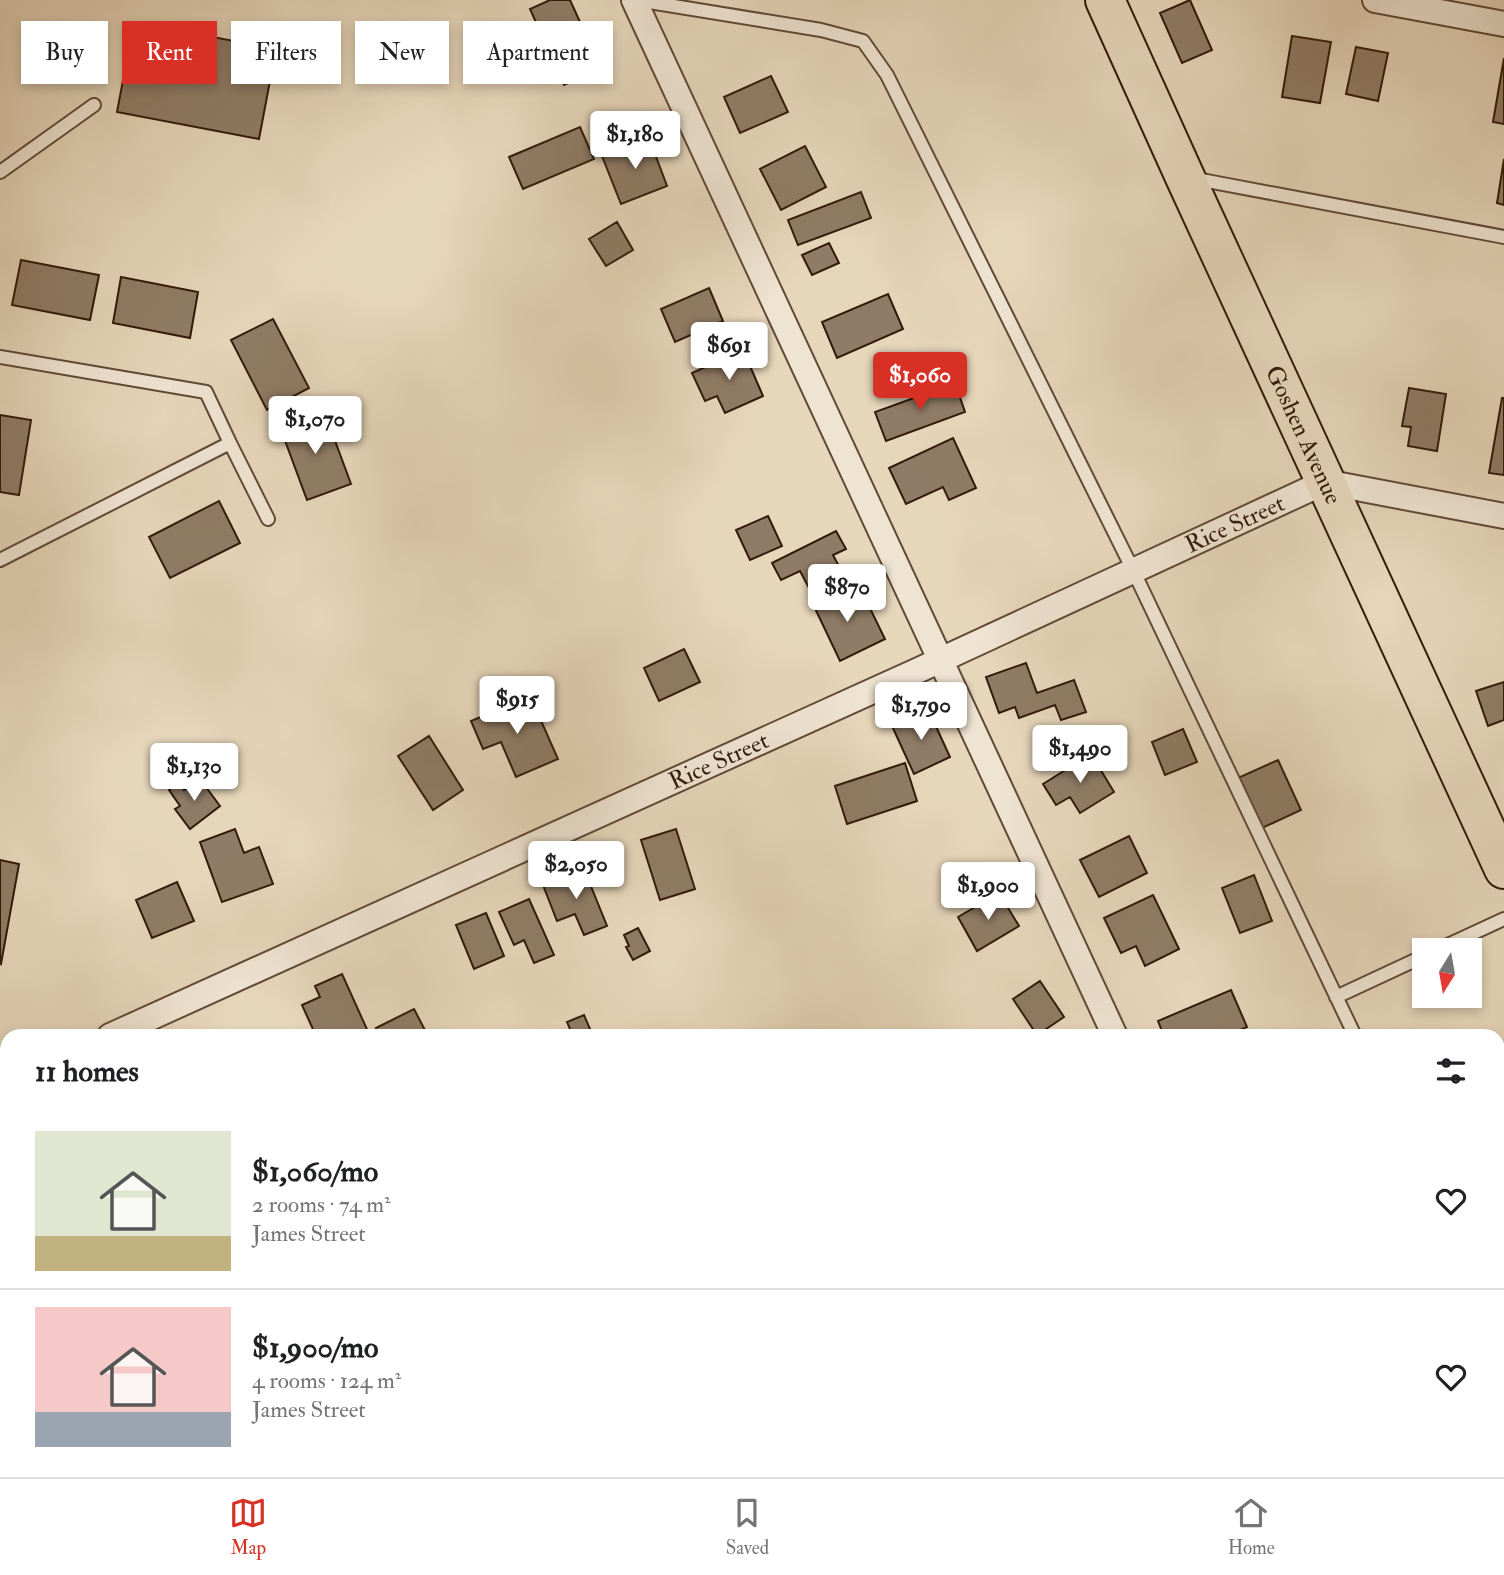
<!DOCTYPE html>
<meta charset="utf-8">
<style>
body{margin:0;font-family:"IM FELL Double Pica",serif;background:#f2f2f2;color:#202124;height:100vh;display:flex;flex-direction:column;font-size:26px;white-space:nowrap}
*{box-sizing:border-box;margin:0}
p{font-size:23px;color:#757577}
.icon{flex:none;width:38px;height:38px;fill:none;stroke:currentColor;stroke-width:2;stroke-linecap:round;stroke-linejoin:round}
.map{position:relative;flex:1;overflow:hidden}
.sheet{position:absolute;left:0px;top:1029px;width:1505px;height:448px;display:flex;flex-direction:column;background:#fff;border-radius:21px 21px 0 0;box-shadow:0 4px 10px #0003}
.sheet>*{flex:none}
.guide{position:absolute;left:21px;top:21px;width:700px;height:63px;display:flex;gap:14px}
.needle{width:46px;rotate:191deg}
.fabs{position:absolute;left:1412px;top:938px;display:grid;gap:14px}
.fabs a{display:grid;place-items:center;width:70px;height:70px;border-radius:0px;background:#fff;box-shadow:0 4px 10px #0003;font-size:35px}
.price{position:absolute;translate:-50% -60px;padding:0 16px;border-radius:7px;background:#fff;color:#222;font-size:23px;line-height:46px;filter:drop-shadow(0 2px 4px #0008)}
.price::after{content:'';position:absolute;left:50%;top:42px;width:21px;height:16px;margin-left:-10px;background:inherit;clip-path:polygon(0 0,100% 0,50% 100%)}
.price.active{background:#d93025;color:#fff}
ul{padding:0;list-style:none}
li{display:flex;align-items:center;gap:21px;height:175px;padding:0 35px}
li+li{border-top:2px solid #e0e0e0}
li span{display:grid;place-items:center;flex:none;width:196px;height:140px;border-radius:0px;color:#555}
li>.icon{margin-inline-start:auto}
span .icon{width:84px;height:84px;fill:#fffc;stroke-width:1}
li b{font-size:30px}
h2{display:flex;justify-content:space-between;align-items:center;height:84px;padding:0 35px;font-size:30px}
.tag{padding:0 24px;border-radius:0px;background:#fff;box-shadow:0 4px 10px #0003;font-size:24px;line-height:63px}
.tag.active{background:#d93025;color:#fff}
.tabs{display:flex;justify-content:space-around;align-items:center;height:98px;border-top:2px solid #e0e0e0;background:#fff;font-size:19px;color:#757577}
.tabs a{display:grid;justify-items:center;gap:4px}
.tabs .active{color:#d93025}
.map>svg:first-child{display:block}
</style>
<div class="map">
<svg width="1504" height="1477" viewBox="0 0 1504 1477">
<rect width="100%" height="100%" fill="#e6d6ba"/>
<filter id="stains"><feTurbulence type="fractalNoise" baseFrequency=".00286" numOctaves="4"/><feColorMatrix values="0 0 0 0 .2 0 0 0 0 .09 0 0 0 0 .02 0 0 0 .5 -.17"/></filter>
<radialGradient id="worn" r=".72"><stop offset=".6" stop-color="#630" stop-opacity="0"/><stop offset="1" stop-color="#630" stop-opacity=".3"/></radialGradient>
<path fill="#c8b69c" stroke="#7e6854" stroke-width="2" d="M961,1470H1202L1205,1477H827Z"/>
<path fill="#907c66" stroke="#331a0b" stroke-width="2" d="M550,0H570L601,68L564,85L530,9Z
M1190,0L1212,50L1182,63L1160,13Z
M134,22L276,49L259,139L117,112Z
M1292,36L1331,42L1320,103L1282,97Z
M1356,47L1388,53L1378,101L1346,94Z
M1504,58V124L1493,122Z
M771,76L788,112L740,133L724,97Z
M580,127L594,159L523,189L509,157Z
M649,138L667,186L621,204L602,156Z
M805,146L826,187L781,210L760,169Z
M1504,159V205L1497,203Z
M861,192L871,218L798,245L788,220Z
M617,222L633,250L606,266L589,239Z
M829,243L839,263L812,275L802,255Z
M21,260L99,275L90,320L12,305Z
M121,277L198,292L190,338L113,323Z
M709,288L723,321L675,342L661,309Z
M888,294L903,329L837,358L822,322Z
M273,319L309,388L267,410L231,340Z
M743,350L763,396L725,413L717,396L705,401L692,373Z
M955,383L965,412L886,441L875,412Z
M1409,388L1446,394L1437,451L1408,446L1411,427L1402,426Z
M1502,398H1504V475L1489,473Z
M324,411L351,484L307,500L280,427Z
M0,415L31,420L19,495L0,492Z
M953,438L976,488L949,500L943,487L906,504L889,468Z
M219,501L240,543L170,578L149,537Z
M768,516L782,546L750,560L736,530Z
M836,531L846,549L833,555L842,572L809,588L800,571L781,580L772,563Z
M837,588L846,607L865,598L885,639L840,661L811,600Z
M684,649L700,682L659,701L644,668Z
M1026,663L1037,693L1074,680L1086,712L1061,720L1055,705L1019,718L1015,707L999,713L986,677Z
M1504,682V720L1488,726L1476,691Z
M530,696L558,759L516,777L501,742L483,749L471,721Z
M928,709L950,757L914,774L892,726Z
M1183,729L1197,762L1165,775L1152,742Z
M429,736L463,790L433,810L398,756Z
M1091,754L1114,792L1080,813L1070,797L1056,805L1043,784Z
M1278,760L1301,810L1262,828L1238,778Z
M905,763L917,801L847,824L835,786Z
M200,779L220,806L190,829L175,809L180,806L169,790L179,783L184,790Z
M235,829L244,853L259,847L273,884L222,902L200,842Z
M676,829L695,889L660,900L641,840Z
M1129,836L1147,873L1099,897L1080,860Z
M0,860L19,864L1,964L0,963Z
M584,869L607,926L584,935L575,914L557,921L543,885Z
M1254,875L1272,921L1240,933L1222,888Z
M177,882L194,921L152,938L136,900Z
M999,893L1019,926L977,951L958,917Z
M1153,895L1179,949L1145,966L1136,946L1121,953L1104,918Z
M529,899L554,955L534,963L524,940L514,945L499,912Z
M486,913L504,956L474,969L456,925Z
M638,928L650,951L633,960L626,947L629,946L624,935Z
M342,974L370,1036H337L336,1032L326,1036H316L302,1005L320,997L315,986Z
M1040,981L1064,1017L1037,1035L1013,999Z
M1231,990L1247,1027L1226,1036H1164L1158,1021Z
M414,1009L428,1036H380L376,1028Z
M584,1015L593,1036H573L567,1022Z
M1504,1083V1114L1500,1115L1498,1106V1085Z
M0,1215L7,1230V1233L0,1236Z
M7,1295V1361H0V1296Z"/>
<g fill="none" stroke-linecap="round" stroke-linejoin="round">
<g stroke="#604937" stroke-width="16">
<path id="lane" d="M637,0L821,30L863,41L887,75L1133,570L1355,1036
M0,172L94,105
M1191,178L1504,237
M0,357L206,392L230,443L268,519
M0,560L230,443
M1437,950L1504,919
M1336,997L1424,956
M1498,1444H1504"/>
</g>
<g stroke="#604937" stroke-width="28">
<g id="street">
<path d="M634,0L1115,1036"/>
<path d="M1375,0L1504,24"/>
<path id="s1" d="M110,1036L919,670L1325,482L1504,516"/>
<path d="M0,1086L7,1083"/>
<path d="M1316,1470L1319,1477"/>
</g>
</g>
<g stroke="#331a0b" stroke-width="42">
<g id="primary">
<path id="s2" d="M1105,0L1185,177L1504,869"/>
</g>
</g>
<use href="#lane" stroke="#efe4d2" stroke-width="12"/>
<use href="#street" stroke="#efe4d2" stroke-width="24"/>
<use href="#primary" stroke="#e6d6ba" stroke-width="38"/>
<g stroke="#331a0b" stroke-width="8">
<path id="rail" d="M1498,1381L1504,1380
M0,1462H7"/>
</g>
<use href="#rail" stroke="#efe4d2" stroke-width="5" stroke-dasharray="16" stroke-linecap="butt"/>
</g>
<g text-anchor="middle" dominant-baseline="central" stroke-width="7" stroke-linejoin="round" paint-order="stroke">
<g font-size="24" fill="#331a0b" stroke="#efe4d2">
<text stroke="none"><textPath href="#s2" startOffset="478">Goshen Avenue</textPath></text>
<text stroke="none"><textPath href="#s1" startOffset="1236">Rice Street</textPath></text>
<text stroke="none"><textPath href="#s1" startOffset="668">Rice Street</textPath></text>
</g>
</g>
<rect width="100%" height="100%" filter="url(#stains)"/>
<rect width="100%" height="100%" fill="url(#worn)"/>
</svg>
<div class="fabs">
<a><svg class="needle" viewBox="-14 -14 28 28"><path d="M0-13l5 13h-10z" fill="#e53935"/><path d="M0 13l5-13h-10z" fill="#757577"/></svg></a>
</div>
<b class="price" style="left:635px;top:171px">$1,180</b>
<b class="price" style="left:729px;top:382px">$691</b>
<b class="price active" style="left:920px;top:412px">$1,060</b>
<b class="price" style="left:315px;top:456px">$1,070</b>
<b class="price" style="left:847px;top:624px">$870</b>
<b class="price" style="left:517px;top:736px">$915</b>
<b class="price" style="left:921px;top:742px">$1,790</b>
<b class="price" style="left:1080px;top:785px">$1,490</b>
<b class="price" style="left:194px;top:803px">$1,130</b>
<b class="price" style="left:576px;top:901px">$2,050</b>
<b class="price" style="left:988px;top:922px">$1,900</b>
<div class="guide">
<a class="tag">Buy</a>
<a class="tag active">Rent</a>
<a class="tag">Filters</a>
<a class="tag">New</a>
<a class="tag">Apartment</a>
</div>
<section class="sheet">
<h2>11 homes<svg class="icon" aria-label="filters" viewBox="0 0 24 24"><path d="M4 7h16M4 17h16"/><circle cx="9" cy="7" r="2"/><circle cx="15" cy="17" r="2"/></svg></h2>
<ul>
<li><span style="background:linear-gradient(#dfe7d0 75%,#c2b280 0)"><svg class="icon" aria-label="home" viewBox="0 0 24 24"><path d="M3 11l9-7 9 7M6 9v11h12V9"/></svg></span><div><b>$1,060/mo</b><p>2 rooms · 74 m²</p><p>James Street</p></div><svg class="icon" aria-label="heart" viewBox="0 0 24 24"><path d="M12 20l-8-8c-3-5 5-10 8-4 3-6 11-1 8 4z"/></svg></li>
<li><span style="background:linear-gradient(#f6c9c9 75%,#9aa5b1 0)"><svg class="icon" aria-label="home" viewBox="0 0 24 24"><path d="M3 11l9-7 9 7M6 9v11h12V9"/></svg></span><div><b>$1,900/mo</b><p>4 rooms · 124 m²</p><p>James Street</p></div><svg class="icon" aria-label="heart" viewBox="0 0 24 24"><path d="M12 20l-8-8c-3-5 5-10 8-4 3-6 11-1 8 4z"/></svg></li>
</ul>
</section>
</div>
<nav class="tabs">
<a class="active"><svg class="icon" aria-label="map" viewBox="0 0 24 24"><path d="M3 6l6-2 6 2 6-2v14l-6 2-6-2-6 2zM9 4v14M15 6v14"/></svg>Map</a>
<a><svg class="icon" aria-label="saved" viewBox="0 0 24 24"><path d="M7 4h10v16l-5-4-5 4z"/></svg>Saved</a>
<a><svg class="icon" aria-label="home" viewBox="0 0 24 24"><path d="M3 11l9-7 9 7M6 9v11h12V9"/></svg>Home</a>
</nav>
